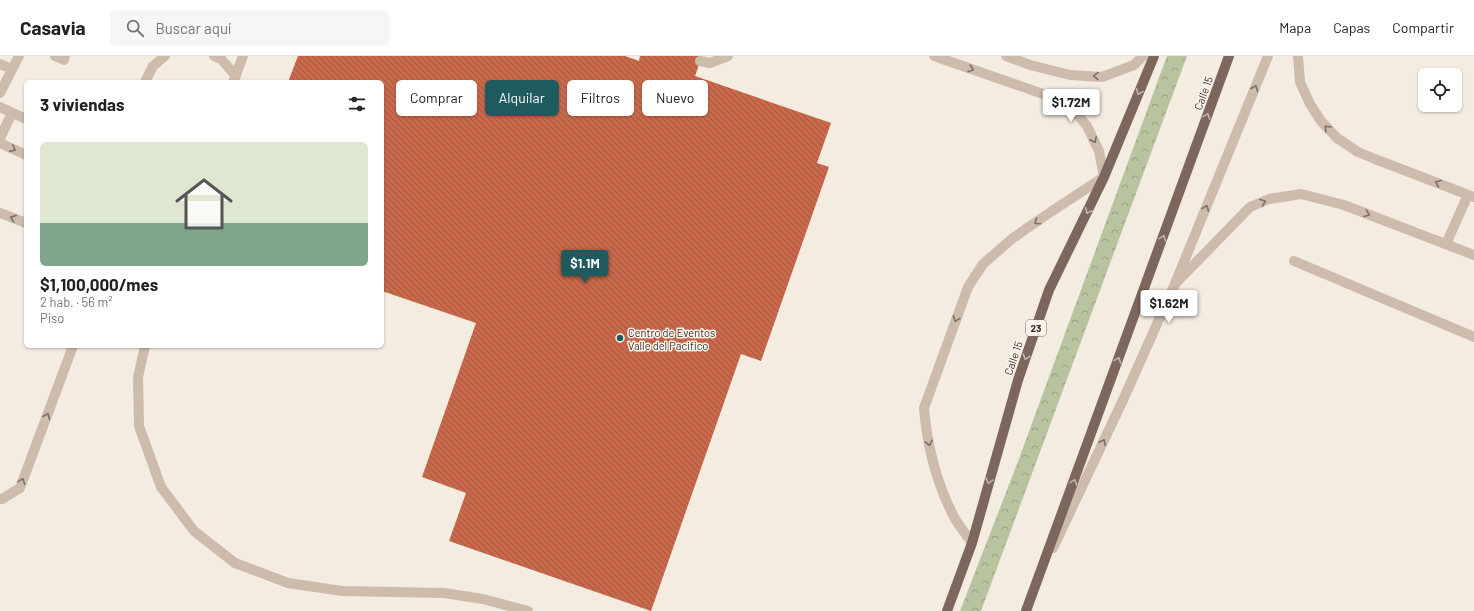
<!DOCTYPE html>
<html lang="es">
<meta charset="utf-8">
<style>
body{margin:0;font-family:Barlow,sans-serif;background:#f6f6f6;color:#202124;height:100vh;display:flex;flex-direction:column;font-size:15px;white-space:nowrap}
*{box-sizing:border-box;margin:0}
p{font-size:13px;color:#757577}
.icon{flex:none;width:22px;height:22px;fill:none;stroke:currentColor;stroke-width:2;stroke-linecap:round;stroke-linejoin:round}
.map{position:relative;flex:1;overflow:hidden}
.side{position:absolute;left:24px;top:24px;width:360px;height:268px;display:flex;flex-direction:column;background:#fff;border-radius:6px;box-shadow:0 1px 3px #0004}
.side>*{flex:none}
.guide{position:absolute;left:396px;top:24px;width:380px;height:36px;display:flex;gap:8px}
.controls{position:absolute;left:1418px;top:12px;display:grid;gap:8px}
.controls a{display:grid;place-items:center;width:44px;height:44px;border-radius:6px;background:#fff;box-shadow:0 1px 3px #0004;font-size:20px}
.price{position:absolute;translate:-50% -34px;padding:0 9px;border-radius:4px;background:#fff;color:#222;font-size:13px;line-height:26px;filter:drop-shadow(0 1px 2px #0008)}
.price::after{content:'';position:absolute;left:50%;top:24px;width:12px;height:9px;margin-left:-6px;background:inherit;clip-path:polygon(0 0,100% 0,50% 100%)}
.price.current{background:#1f5a5e;color:#fff}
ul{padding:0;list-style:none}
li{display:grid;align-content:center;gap:8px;height:212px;padding:0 16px}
li span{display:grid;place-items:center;height:124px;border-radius:6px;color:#555}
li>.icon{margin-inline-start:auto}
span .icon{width:72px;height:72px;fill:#fffc;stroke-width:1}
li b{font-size:17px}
h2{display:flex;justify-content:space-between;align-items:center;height:48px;padding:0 16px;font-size:17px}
.chip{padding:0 14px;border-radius:6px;background:#fff;box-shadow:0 1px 3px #0004;font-size:14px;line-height:36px}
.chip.current{background:#1f5a5e;color:#fff}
header{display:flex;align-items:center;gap:24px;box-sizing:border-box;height:56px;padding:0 20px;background:#fff;border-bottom:1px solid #e0e0e0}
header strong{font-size:19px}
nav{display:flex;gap:22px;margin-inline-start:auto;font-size:14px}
.search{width:280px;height:36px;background:#f6f6f6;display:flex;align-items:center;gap:10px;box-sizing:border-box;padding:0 14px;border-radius:6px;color:#757577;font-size:15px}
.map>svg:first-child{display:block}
</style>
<header>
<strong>Casavia</strong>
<div class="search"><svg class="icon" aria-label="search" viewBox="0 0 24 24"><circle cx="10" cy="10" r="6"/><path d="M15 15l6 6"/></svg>Buscar aquí</div>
<nav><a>Mapa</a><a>Capas</a><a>Compartir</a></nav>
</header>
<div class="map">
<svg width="1474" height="555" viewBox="0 0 1474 555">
<defs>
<pattern id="forest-crowns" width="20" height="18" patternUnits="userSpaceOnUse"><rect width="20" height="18" fill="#b8c4a0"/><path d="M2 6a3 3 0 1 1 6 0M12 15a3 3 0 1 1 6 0" fill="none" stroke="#97a083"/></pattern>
<pattern id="building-back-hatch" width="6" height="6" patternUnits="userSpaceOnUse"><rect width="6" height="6" fill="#c8694b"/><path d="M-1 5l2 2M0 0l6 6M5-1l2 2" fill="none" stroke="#a4573f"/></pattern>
</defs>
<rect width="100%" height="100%" fill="#f4ebe1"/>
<path fill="url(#forest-crowns)" d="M1167,0H1187L981,555H960L1017,408Z"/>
<path fill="url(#building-back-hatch)" d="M298,0H625L639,5L640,0H702L695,20L831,67L817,107L829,111L761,305L741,298L651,555L449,485L466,437L422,421L476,267L382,235V26H288Z"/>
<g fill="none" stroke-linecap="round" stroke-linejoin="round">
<path stroke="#cdbbac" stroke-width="10" d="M55,0L64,4L65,0
M214,0L221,3L236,20
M1298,0L1300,26L1310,48L1321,65L1337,82L1358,96L1375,103L1474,141
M700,5L710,7L728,0
M0,8L12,13
M234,24L243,0
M145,26L153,10L165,0
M0,37L19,0
M0,51L26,63
M0,82L12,57
M0,87L26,99
M0,157L26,167
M1446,188L1468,139
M1294,205L1474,281
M1175,228L1250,151L1269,143L1301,138L1344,149L1474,199
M145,290L138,321L139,370L161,431L194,475L235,507L288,527L342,535L444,537L483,543L528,555
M0,443H2L20,432L73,290
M972,487C966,478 959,470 954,461C937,428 927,389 924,352L968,231L983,208L1013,182L1052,155L1104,121"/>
<path stroke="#cdbbac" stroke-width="10" d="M934,0L1049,40L1076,57L1087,70L1099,95L1104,121
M1006,0L1030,9L1070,19L1102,21L1134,9L1143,0
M1053,492L1123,344L1174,230L1268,0"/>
<path stroke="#7d675c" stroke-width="10" d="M947,555L972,487L1018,324L1049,234L1104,121L1154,0
M1026,555L1229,0"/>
</g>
<defs><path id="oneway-chevron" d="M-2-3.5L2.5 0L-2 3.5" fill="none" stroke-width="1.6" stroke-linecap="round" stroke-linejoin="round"/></defs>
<g stroke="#7d6f65">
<use href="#oneway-chevron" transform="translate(971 13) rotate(19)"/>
<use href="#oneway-chevron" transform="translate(1096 20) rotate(-178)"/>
<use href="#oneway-chevron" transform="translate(1255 32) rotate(-68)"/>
<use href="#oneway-chevron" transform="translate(1327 72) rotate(-134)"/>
<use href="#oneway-chevron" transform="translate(1094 84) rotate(64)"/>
<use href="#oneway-chevron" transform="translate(13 93) rotate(24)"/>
<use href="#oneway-chevron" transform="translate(1438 127) rotate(-159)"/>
<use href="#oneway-chevron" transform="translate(1263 146) rotate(-23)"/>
<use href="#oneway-chevron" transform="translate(1206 152) rotate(-68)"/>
<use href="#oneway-chevron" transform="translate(1367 158) rotate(21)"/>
<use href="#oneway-chevron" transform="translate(13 162) rotate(-160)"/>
<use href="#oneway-chevron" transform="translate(1037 166) rotate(145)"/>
<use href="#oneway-chevron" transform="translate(956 263) rotate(110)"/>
<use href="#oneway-chevron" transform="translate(47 360) rotate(-68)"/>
<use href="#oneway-chevron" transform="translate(1103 386) rotate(-65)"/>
<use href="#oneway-chevron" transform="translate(929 387) rotate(77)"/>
<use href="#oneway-chevron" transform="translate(22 425) rotate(-70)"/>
</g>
<g stroke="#c2b5ac">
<use href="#oneway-chevron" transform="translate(1139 36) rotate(112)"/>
<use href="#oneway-chevron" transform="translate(1207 60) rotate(-70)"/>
<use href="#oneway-chevron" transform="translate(1088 155) rotate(116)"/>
<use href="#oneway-chevron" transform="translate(1163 182) rotate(-70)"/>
<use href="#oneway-chevron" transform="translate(1026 301) rotate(109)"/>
<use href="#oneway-chevron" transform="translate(1118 304) rotate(-70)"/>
<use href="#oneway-chevron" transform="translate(989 425) rotate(106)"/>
<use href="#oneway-chevron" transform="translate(1074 426) rotate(-70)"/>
</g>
<circle fill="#1f5a5e" stroke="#fbf5ee" stroke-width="1.5" cx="620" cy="282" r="4"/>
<g text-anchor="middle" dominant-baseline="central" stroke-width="3" stroke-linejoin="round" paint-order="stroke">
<rect fill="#fbf5ee" stroke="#756b66" stroke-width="1" x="1026" y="264" width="20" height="16" rx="3"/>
<g font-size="10" font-weight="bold" fill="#3b302b">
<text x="1036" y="272">23</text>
</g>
<g font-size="11" fill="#3b302b" stroke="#fbf5ee">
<text transform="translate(1203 37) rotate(-70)">Calle 15</text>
<text transform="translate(1013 302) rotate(-71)">Calle 15</text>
</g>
<g font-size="11" fill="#3b302b" stroke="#fbf5ee" text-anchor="start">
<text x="628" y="276">Centro de Eventos<tspan x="628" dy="13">Valle del Pacifico</tspan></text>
</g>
</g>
</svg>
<div class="controls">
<a><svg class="icon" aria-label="locate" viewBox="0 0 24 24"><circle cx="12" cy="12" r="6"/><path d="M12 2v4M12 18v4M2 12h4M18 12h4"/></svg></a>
</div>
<b class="price" style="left:1071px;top:67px">$1.72M</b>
<b class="price current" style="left:585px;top:228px">$1.1M</b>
<b class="price" style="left:1169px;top:268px">$1.62M</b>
<div class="guide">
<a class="chip">Comprar</a>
<a class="chip current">Alquilar</a>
<a class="chip">Filtros</a>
<a class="chip">Nuevo</a>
</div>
<section class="side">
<h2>3 viviendas<svg class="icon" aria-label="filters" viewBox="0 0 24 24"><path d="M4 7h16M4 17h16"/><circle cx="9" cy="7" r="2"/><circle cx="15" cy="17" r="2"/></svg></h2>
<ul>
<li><span style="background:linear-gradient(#dfe7d0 65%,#7fa58c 0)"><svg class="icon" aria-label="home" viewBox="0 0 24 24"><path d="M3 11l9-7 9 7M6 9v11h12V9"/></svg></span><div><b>$1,100,000/mes</b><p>2 hab. · 56 m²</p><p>Piso</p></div></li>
</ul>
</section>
</div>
